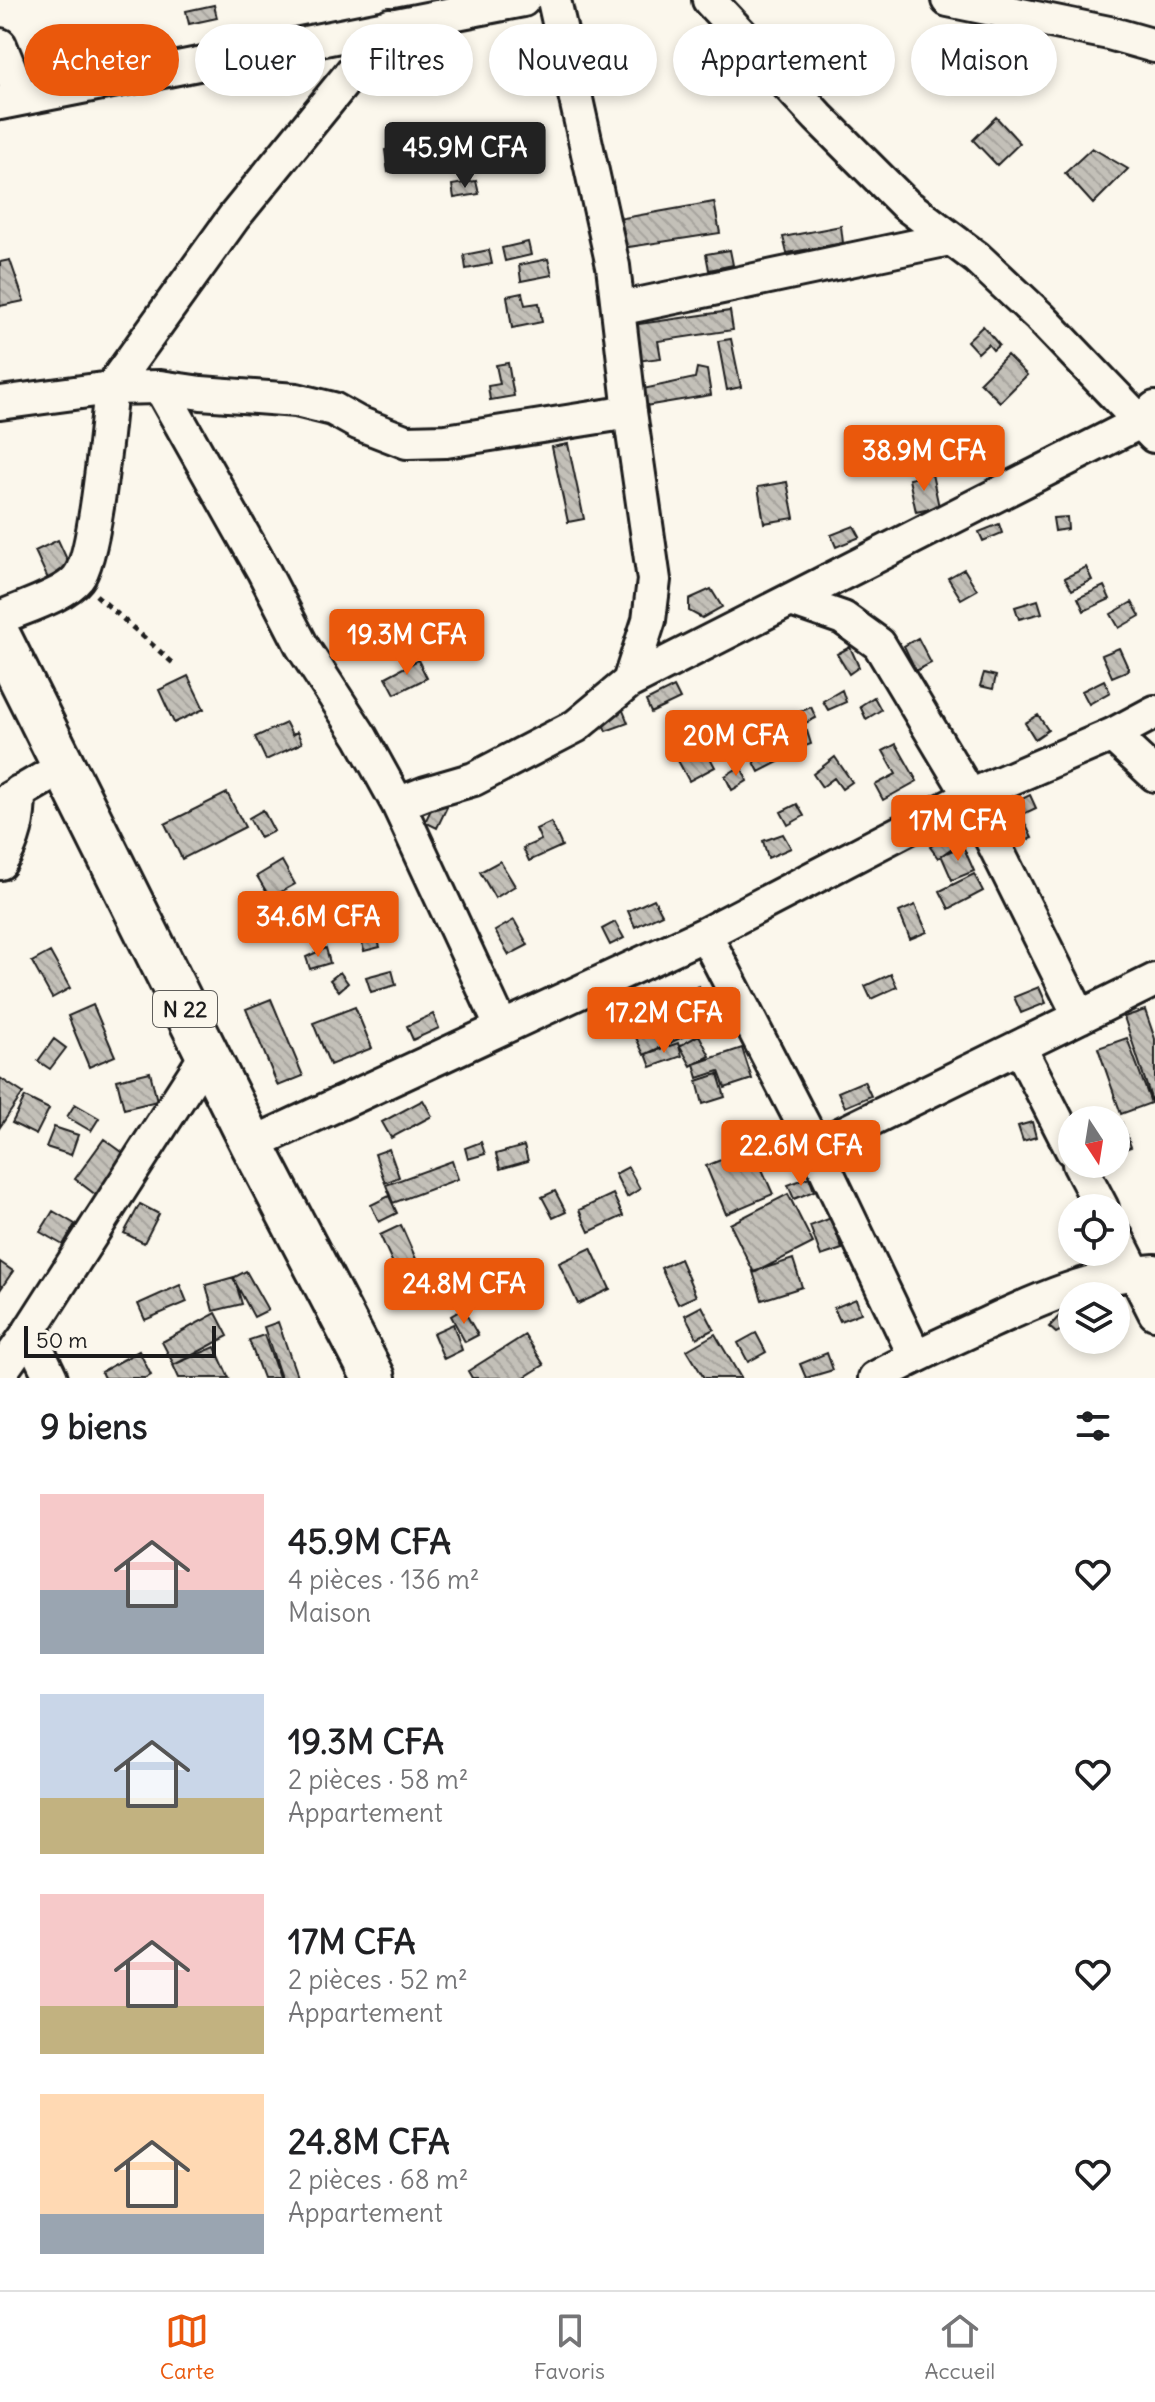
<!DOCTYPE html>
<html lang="fr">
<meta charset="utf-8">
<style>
body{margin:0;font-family:Delius,sans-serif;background:#f6f6f6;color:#202124;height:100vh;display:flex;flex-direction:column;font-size:30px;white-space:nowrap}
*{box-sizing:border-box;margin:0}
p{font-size:26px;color:#757577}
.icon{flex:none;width:44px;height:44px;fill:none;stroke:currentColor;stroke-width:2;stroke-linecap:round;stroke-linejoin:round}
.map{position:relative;height:1378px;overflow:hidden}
.sheet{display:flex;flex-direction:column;background:#fff;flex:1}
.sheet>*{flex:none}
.guide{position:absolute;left:24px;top:24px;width:1108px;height:72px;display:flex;gap:16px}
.needle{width:52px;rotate:168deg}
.fabs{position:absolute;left:1058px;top:1106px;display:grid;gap:16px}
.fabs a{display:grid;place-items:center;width:72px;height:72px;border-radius:50%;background:#fff;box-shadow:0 4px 12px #0003;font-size:40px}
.scale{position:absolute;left:24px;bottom:20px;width:192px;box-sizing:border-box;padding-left:8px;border:4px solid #1c1c1c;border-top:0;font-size:22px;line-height:28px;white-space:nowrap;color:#1c1c1c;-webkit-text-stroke:6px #fbf7ec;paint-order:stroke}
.price{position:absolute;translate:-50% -68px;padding:0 18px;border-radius:8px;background:#ea580c;color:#fff;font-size:26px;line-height:52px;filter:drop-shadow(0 2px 4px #0008)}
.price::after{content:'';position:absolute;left:50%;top:48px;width:24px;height:18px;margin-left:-12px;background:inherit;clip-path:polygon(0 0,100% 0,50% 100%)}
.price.on{background:#222;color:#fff}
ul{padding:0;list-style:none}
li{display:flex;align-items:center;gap:24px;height:200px;padding:0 40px}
li span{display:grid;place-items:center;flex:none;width:224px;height:160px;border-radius:0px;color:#555}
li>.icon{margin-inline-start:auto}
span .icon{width:96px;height:96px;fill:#fffc;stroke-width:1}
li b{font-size:34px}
h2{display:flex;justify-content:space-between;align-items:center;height:96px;padding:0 40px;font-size:34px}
.tag{padding:0 28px;border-radius:36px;background:#fff;box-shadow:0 4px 12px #0003;font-size:28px;line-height:72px}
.tag.on{background:#ea580c;color:#fff}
.tabs{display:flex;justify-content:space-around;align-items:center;height:112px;border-top:2px solid #e0e0e0;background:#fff;font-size:22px;color:#757577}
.tabs a{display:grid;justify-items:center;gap:4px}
.tabs .on{color:#ea580c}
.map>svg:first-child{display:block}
</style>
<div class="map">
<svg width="1155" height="1378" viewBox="0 0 1155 1378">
<defs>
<pattern id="building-back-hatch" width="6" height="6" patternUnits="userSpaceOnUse" patternTransform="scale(2)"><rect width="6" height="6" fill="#c3c0b8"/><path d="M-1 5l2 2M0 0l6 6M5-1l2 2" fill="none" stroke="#a7a49e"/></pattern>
</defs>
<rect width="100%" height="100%" fill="#fbf7ec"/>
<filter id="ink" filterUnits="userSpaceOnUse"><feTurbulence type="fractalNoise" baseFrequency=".0125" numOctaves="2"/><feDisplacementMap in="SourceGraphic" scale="16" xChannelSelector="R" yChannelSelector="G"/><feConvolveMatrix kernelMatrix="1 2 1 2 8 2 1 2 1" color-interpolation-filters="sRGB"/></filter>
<g filter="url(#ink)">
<path fill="url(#building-back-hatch)" stroke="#1c1c1c" stroke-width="2" d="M214,5L217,18L189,24L186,11Z
M847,49L869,66L853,85L832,68Z
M996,117L1020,143L997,165L973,140Z
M396,148L399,170L388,172L385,150Z
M1092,148L1128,169L1093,204L1065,173Z
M476,181L479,194L454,198L452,185Z
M714,202L720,233L622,248L618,219Z
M841,226L843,243L787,253L783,237Z
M528,242L531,255L505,261L502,248Z
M489,250L492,264L466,269L464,255Z
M730,250L733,265L709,270L706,254Z
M548,259L552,275L521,281L519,265Z
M10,260L24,301L0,306V262Z
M522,293L525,305L539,303L542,322L512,328L507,296Z
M730,311L733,330L658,341L661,358L637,361L632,325Z
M983,326L999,345L993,350L988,344L978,353L967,341Z
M731,339L741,387L727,390L718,341Z
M1007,355L1027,375L1000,402L980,382Z
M508,363L514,396L490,400L488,386L500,384L496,365Z
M697,368L707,370L711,395L645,406L643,389L695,378Z
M568,444L584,519L568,522L552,447Z
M932,474L939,507L916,512L909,479Z
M787,482L794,518L764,523L758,487Z
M1067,517L1068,529L1055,531L1053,518Z
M999,524L1002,533L983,541L979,532Z
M854,526L860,537L836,547L831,535Z
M58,540L71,568L48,579L35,551Z
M1086,567L1092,580L1072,590L1065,578Z
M964,569L977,590L961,599L948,578Z
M1104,586L1110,599L1084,611L1078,598Z
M711,589L722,607L702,618L689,611V599Z
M1038,600L1042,613L1019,619L1015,607Z
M1132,602L1140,616L1119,628L1111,614Z
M470,615L480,629L459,645L448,631Z
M918,638L931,663L916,671L904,646Z
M850,647L859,667L849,674L837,654Z
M1119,648L1129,670L1112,677L1102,655Z
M418,660L427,678L395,694L386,677Z
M984,673L996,676L993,689L980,686Z
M188,676L204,709L174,723L159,690Z
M1104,680L1110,692L1089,704L1082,691Z
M674,687L680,699L651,713L646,701Z
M842,690L846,702L828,710L823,701Z
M874,697L881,710L866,719L860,706Z
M811,707L816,718L795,728L790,716Z
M622,708L628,723L606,731L600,716Z
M1038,715L1048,730L1035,739L1025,723Z
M286,723L292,735L297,732L302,743L266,760L255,737Z
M807,731L811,744L784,754L779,740Z
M730,734L738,750L724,758L715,742Z
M702,743L715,767L689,781L676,757Z
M896,744L917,781L883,800L875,785L896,774L883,751Z
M773,749L780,761L759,772L753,760Z
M835,757L852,782L842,789L834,778L822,787L813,774Z
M741,766L747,781L732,790L725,776Z
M227,793L245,827L182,859L165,824Z
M1030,795L1036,808L1021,815L1032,838L1018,844L1001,809Z
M435,801L447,807L437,828L425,822Z
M797,804L804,816L788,825L781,812Z
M263,810L274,831L260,838L249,818Z
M551,822L562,846L529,861L523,848L541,840L536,829Z
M955,828L963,840L938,858L930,847Z
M783,834L791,848L768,858L763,841Z
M963,846L974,871L952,880L941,855Z
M282,861L295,884L270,898L257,876Z
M500,861L515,886L495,898L480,872Z
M974,874L983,891L949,909L940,891Z
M654,899L662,914L635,927L628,911Z
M915,905L927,932L910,939L899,912Z
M514,920L528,945L509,955L495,931Z
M615,922L624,938L610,945L602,929Z
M384,924L387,936L377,938L380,947L364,951L359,930Z
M326,948L330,963L310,969L306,957Z
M50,952L70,988L52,998L32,962Z
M392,970L396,985L371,992L366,977Z
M340,972L348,983L339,991L330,980Z
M891,974L897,987L871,999L865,986Z
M699,986L715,1022L644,1055L627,1018Z
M1039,987L1046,1003L1021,1013L1014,997Z
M271,999L303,1076L278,1086L246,1009Z
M93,1005L115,1056L89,1067L68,1016Z
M355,1007L372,1048L330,1065L313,1023Z
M1145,1010L1155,1039V1100L1152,1101L1124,1017Z
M433,1014L439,1028L413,1040L407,1026Z
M699,1035L710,1056L691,1066L680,1046Z
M1127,1038L1151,1103L1121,1114L1098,1048Z
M54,1039L66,1048L50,1069L38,1061Z
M678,1043L682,1056L651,1067L646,1054Z
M742,1048L752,1079L725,1088L719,1071L698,1078L694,1064Z
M150,1072L157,1101L124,1109L117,1080Z
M718,1074L725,1097L703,1104L697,1081Z
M0,1078L23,1093L0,1127Z
M864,1081L871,1096L845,1107L838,1092Z
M25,1097L49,1109L36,1135L12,1123Z
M423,1100L432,1116L391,1138L382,1122Z
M75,1104L99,1118L91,1131L67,1117Z
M1032,1122L1036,1137L1023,1141L1018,1126Z
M1122,1123L1131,1147L1117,1152L1116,1126Z
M54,1127L78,1135L71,1155L46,1147Z
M104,1139L129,1157L100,1198L75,1179Z
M481,1142L485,1154L468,1159L465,1148Z
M524,1146L528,1161L500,1169L496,1154Z
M752,1147L773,1194L726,1214L706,1166Z
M389,1149L399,1177L385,1183L375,1154Z
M452,1161L458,1179L393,1203L386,1185Z
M628,1167L640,1189L627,1197L615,1174Z
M809,1177L814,1191L794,1199L788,1185Z
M555,1191L566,1212L553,1218L542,1197Z
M613,1194L623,1216L589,1232L579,1210Z
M788,1194L813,1243L754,1273L730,1224Z
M389,1196L397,1213L379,1222L371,1205Z
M140,1204L159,1214L144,1243L124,1233Z
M53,1211L75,1224L63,1245L40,1232Z
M831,1218L842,1249L821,1256L810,1226Z
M401,1225L416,1259L395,1268L380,1235Z
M591,1248L610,1289L578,1304L559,1263Z
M680,1259L696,1296L678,1304L661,1268Z
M793,1259L802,1287L762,1300L753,1272Z
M0,1262L13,1271L0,1290Z
M246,1271L268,1310L254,1317L233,1278Z
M234,1277L242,1304L213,1311L206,1285Z
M180,1285L187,1302L145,1320L138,1304Z
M856,1299L861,1313L840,1321L834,1308Z
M702,1306L714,1329L697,1338L685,1315Z
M463,1309L478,1335L465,1342L451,1316Z
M1063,1312L1070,1325L1056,1333L1049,1327Z
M216,1313L228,1336L174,1365L162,1342Z
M278,1322L297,1376L293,1378H281L264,1327Z
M453,1324L462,1350L444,1359L433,1333Z
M756,1333L766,1352L748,1362L738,1343Z
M715,1334L741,1378H704L687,1350Z
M264,1335L279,1377L277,1378H263L249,1340Z
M525,1335L544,1365L523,1378H472L468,1371Z
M215,1347L229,1378H179L173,1365Z
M139,1351L151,1375L146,1378H104L101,1372Z
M827,1353L833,1370L806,1378L800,1364Z"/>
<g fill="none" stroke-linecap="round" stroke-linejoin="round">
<g stroke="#1c1c1c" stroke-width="38">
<path id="minor" d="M554,0L613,266L630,412L654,580L649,620L629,682
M709,0L818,117L905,204L977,258L1040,317L1154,436
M948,0L1109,33L1155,46
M0,45L21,97
M0,103L523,0
M618,309L949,239
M160,387L264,572L302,646L361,737L398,804L426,793L474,779L576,726L629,682L1140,422L1155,408
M0,403L111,388L234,217L390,25
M791,600L843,618L879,644L970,796L1080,1017
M0,618C21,608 64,596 78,578C96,556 107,423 111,388L160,387L201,393L296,400L333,409L358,423L407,442L446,441L630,412
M1112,735L1155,775
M0,804L65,766
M398,804L502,1028
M0,863C15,841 19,819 19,792
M705,934L970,796L1112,735L1155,712
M1020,1048L1072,1150
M252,1144L705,934L815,1147L915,1356
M815,1147L1155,980
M1079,1164L1102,1208
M1116,1236L1155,1313
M29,1332L51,1378
M0,1373L29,1332L207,1054
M875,1378C911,1358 948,1341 986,1324C1040,1299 1094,1275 1155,1271"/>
</g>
<g stroke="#1c1c1c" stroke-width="48">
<path id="major" d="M0,638L252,1144L374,1378"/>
</g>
<path stroke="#1c1c1c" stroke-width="5" stroke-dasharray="6 6" stroke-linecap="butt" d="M96,595L173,663"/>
<use href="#minor" stroke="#fbf7ec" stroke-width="32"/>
<use href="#major" stroke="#fbf7ec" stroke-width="42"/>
</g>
</g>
<g text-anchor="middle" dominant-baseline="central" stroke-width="7" stroke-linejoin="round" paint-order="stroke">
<rect fill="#fbf7ec" stroke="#5f5e5a" stroke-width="2" x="153" y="991" width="64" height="36" rx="6"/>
<g font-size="22" font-weight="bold" fill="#1c1c1c">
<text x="185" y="1009">N 22</text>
</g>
</g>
</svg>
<div class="fabs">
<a><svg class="needle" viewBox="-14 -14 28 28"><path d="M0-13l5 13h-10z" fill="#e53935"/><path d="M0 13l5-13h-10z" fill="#757577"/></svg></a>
<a><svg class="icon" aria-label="locate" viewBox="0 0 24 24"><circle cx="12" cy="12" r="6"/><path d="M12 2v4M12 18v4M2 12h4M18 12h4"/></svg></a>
<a><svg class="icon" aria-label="layers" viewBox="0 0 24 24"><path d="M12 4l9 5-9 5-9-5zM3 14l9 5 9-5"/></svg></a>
</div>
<div class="scale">50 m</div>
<b class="price on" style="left:465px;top:190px">45.9M CFA</b>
<b class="price" style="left:924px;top:493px">38.9M CFA</b>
<b class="price" style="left:407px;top:677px">19.3M CFA</b>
<b class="price" style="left:736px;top:778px">20M CFA</b>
<b class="price" style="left:958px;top:863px">17M CFA</b>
<b class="price" style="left:318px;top:959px">34.6M CFA</b>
<b class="price" style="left:664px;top:1055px">17.2M CFA</b>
<b class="price" style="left:801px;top:1188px">22.6M CFA</b>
<b class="price" style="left:464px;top:1326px">24.8M CFA</b>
<div class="guide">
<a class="tag on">Acheter</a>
<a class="tag">Louer</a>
<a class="tag">Filtres</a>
<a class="tag">Nouveau</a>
<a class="tag">Appartement</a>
<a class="tag">Maison</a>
</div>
</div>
<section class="sheet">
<h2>9 biens<svg class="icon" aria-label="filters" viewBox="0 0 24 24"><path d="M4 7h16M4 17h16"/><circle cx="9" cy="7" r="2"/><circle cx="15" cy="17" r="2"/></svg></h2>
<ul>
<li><span style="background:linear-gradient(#f6c9c9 60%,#9aa5b1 0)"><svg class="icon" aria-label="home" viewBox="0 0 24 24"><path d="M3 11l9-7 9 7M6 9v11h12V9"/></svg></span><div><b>45.9M CFA</b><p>4 pièces · 136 m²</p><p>Maison</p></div><svg class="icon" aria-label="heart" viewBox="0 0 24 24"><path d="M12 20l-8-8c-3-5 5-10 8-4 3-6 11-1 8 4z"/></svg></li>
<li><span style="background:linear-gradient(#c9d6e8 65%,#c2b280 0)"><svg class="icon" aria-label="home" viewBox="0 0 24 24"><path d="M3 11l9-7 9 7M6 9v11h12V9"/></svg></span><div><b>19.3M CFA</b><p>2 pièces · 58 m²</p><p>Appartement</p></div><svg class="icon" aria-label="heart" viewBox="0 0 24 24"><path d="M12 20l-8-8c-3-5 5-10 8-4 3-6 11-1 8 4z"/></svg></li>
<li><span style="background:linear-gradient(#f6c9c9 70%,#c2b280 0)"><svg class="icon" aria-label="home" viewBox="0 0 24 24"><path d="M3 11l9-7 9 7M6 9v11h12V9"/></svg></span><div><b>17M CFA</b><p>2 pièces · 52 m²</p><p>Appartement</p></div><svg class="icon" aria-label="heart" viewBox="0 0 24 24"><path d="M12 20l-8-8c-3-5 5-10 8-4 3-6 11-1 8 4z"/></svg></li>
<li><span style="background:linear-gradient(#ffd9b3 75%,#9aa5b1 0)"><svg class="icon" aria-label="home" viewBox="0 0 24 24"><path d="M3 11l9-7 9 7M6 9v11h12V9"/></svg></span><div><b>24.8M CFA</b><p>2 pièces · 68 m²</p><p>Appartement</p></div><svg class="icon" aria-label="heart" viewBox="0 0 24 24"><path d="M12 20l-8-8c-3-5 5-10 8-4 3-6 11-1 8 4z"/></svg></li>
</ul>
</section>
<nav class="tabs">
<a class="on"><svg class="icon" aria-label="map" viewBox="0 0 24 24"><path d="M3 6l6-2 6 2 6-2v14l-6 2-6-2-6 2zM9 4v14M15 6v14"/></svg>Carte</a>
<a><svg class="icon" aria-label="saved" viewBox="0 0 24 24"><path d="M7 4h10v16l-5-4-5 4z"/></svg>Favoris</a>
<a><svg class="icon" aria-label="home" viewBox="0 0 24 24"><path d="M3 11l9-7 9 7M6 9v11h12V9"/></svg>Accueil</a>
</nav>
